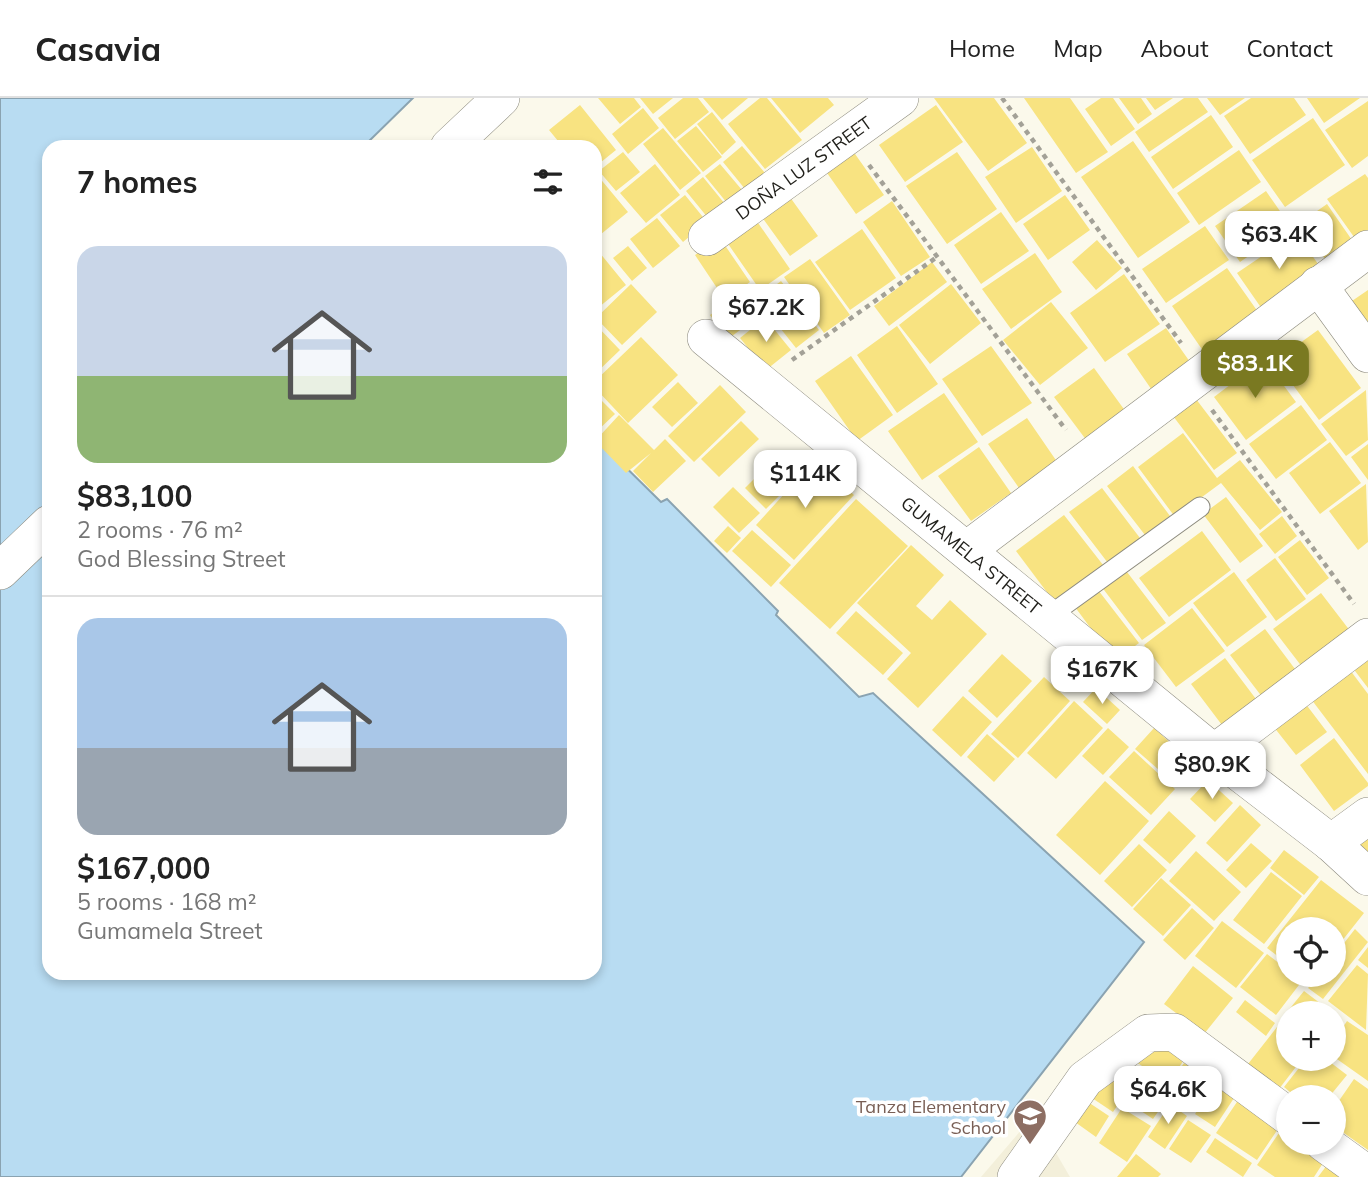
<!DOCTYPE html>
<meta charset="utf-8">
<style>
body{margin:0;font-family:Mulish,sans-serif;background:#f2f2f2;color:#222;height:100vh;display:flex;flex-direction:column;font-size:26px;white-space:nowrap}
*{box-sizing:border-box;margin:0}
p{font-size:23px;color:#767676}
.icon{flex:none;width:38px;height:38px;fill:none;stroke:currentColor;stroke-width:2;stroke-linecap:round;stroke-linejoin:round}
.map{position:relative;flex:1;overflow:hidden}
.drawer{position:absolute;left:42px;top:42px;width:560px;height:840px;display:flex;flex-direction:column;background:#fff;border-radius:21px;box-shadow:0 4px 10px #0003}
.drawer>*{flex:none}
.fabs{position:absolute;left:1276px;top:819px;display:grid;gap:14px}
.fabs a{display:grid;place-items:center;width:70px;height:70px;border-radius:50%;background:#fff;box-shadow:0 4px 10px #0003;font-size:35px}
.price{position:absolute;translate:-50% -60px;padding:0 16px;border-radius:14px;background:#fff;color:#222;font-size:23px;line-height:46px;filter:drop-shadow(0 2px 4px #0008)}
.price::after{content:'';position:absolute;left:50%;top:42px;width:21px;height:16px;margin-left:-10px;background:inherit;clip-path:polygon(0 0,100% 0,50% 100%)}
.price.on{background:#7a7921;color:#fff}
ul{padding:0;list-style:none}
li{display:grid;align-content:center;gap:14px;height:371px;padding:0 35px}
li+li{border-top:2px solid #e0e0e0}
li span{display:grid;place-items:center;height:217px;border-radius:21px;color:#555}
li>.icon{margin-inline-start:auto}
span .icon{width:126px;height:126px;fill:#fffc;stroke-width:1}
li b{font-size:30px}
h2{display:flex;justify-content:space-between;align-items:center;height:84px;padding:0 35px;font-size:30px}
header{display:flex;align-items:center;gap:42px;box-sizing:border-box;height:98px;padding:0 35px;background:#fff;border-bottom:2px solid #e0e0e0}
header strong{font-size:33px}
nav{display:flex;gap:38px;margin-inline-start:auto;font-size:24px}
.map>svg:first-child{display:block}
</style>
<header>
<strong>Casavia</strong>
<nav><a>Home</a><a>Map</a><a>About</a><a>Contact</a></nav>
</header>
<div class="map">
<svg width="1368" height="1079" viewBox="0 0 1368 1079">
<rect width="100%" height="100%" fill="#fbf9eb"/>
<path fill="#f3efda" d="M1034,1017L1070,1079H981Z"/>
<path fill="#b8dcf2" stroke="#8aa3b1" stroke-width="2" d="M0,0H413L363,49H49V875H595V339L661,404L667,401L778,513L776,517L859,599L873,595L1144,844L961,1079H0Z"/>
<path fill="#f8e381" d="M598,0H634L641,9L620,26Z
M640,0H673L653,16Z
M683,0H698L709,14L675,41L658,20Z
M703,0H748L722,22Z
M760,0H767L802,42L765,71L728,26Z
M771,0H828L834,7L800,35Z
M934,0H994L1027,45L988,73Z
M1024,0H1070L1108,54L1076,75Z
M1101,0H1113L1135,31L1111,48L1085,11Z
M1119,0H1141L1152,16L1138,26Z
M1146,0H1173L1155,12Z
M1184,0H1198L1208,14L1149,54L1135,34Z
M1207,0H1245L1220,17Z
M1251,0H1294L1306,17L1250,56L1224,18Z
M1307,0H1360L1324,25Z
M1368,3V58L1352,70L1325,32Z
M580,7L616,52L595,69V49H563L549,32Z
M936,7L963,44L905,84L879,47Z
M643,10L659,30L628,56L612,36Z
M712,14L736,44L722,57L697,26Z
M1211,17L1233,49L1173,91L1151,59Z
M1313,20L1345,67L1285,109L1252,62Z
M696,28L722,59L703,74L677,43Z
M663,30L701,75L680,92L643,46Z
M1133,43L1190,124L1138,160L1081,79Z
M848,46L884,97L856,116L820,65Z
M742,48L765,75L745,91L723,64Z
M1032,49L1062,93L1016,125L985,79Z
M1239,52L1261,84L1199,127L1177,95Z
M623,54L640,74L616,93L599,73Z
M957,54L997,111L947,146L906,88Z
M655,66L680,97L646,125L620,95Z
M720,66L742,92L727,105L705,78Z
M1365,76L1368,80V140L1359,146L1327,101Z
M598,78L628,114L595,141V80Z
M703,79L725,106L708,120L686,93Z
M1266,93L1291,129L1240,164L1215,128Z
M787,95L818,138L790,158L759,115Z
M685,97L707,124L683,144L660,117Z
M1065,97L1090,132L1048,162L1023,126Z
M892,103L930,159L901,178L863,124Z
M1327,106L1354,145L1327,164L1300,125Z
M1001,114L1029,153L981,186L954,147Z
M754,119L790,171L760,192L724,140Z
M657,120L680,148L653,170L630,141Z
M1205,128L1229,162L1166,205L1142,171Z
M862,131L896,180L850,212L815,164Z
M1296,135L1321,170L1262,211L1237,175Z
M720,140L750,184L725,202L695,157Z
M1097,142L1122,170L1096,192L1072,164Z
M628,148L647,170L632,183L613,160Z
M595,149L626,187L599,209L595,205Z
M1035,155L1062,194L1011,231L982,191Z
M810,161L850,217L824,235L784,179Z
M932,164L947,184L889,228L874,208Z
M1227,170L1263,221L1208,260L1172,208Z
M1124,176L1160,226L1105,264L1070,215Z
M781,183L819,232L796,250L757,201Z
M631,186L657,214L622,247L596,220Z
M951,186L981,225L930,266L899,227Z
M1368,192V232L1349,205Z
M741,195L759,218L728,241L710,217Z
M1051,204L1088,250L1040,287L1003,242Z
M765,220L791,252L766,272L740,240Z
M595,226L620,252L595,276Z
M897,228L938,286L897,315L857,257Z
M1166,230L1195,271L1156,298L1127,256Z
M1318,232L1361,290L1319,322L1275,263Z
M641,239L678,277L628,325L595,290V283Z
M991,248L1032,305L982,338L942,281Z
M851,258L893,317L857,343L815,283Z
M1264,261L1296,304L1246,342L1214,299Z
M1094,270L1126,314L1087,343L1054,299Z
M678,284L698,305L672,329L652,309Z
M720,287L746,314L694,364L668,338Z
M1366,292L1368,342L1346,358L1321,326Z
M944,295L978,344L922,382L888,333Z
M597,298L615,316L595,335V300Z
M1196,301L1237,355L1214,372L1173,318Z
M1301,307L1327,342L1276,381L1249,346Z
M619,317L654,352L665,341L686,363L653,394L633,373L651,355L626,375L595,343Z
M1027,320L1062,371L1024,397L988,346Z
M741,323L759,341L719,379L701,361Z
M1183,335L1217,380L1240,362L1282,414L1260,432L1221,385L1175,419L1138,369Z
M1330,344L1361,385L1320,416L1289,375Z
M1368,346V382L1351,359Z
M979,349L1011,395L971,423L938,378Z
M774,361L795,382L766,411L745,390Z
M815,362L854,397L794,462L756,427Z
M1133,368L1170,418L1145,437L1107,388Z
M1366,386L1368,444L1358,452L1329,413Z
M733,389L760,415L739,435L713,409Z
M1102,390L1143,444L1111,469L1069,414Z
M1226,399L1263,448L1240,465L1203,416Z
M856,401L908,448L830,531L779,485Z
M1064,417L1107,472L1058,509L1016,453Z
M1282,418L1297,438L1275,456L1259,436Z
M728,428L741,440L727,455L714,443Z
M752,432L791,467L771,489L732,453Z
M1202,433L1231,472L1169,519L1139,480Z
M1300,442L1329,480L1307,497L1278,459Z
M911,447L944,477L916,508L932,522L950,502L987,536L918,610L887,581L911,555L857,505Z
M1275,460L1306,501L1276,523L1246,482Z
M1124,470L1166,525L1142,542L1101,488Z
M1234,474L1267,519L1227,549L1193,505Z
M1095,488L1139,545L1115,563L1072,505Z
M1321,495L1354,538L1306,574L1273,531Z
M1192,510L1225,553L1176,589L1144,547Z
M856,513L903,555L883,577L836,535Z
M1265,531L1301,579L1266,604L1230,557Z
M1002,556L1032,583L997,620L968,593Z
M1368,557V590L1352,569Z
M1225,560L1262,609L1228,635L1191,586Z
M1350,572L1368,596V676L1311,601Z
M1044,579L1070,603L1018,660L991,636Z
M1096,590L1120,612L1107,626L1083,604Z
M963,598L992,624L961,659L932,632Z
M1074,603L1103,630L1056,681L1027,655Z
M1305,605L1327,634L1296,657L1273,628Z
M1108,630L1129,649L1103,677L1082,658Z
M1154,630L1186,659L1167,679L1135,651Z
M987,636L1015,661L994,684L967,659Z
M1334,640L1368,685V688L1334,713L1300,667Z
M1134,653L1175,691L1151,717L1109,679Z
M1208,682L1233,705L1215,724L1190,701Z
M1105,683L1149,723L1100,777L1056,737Z
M1240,707L1261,727L1227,764L1206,745Z
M1169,713L1196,738L1170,766L1143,742Z
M1368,740V762L1358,748Z
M1251,745L1272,763L1246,790L1226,772Z
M1139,746L1167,772L1132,809L1104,783Z
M1284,752L1319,779L1304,797L1270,770Z
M1196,753L1241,794L1214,823L1169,783Z
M1271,774L1302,798L1264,846L1233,822Z
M1161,780L1191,807L1163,838L1133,811Z
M1321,782L1364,815L1334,853V831H1288V866L1267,850Z
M1192,810L1214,830L1185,862L1163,842Z
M1222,823L1264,855L1236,890L1195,858Z
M1355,831L1368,844L1323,901L1308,890L1319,877H1334V858Z
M1368,849V870L1358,862Z
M1267,856L1288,872V877H1294L1302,883L1276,917L1240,889Z
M1357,867L1368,876L1366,932L1328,903Z
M1193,868L1233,900L1204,936L1164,906Z
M1304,893L1333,915H1288V930L1279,924Z
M1245,902L1275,925L1266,938L1236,914Z
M1334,916L1340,921L1334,930Z
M1347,923L1368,937V983L1334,959V943Z
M1277,929L1288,938V961H1302L1279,991L1248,966Z
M1151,940L1184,962L1168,985L1136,964Z
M1306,961H1326L1347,977L1329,999H1296L1284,989Z
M1118,962L1139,976L1113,1014L1092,1000Z
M1184,965L1212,984L1194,1010L1166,992Z
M1142,980L1169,998L1153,1021L1126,1003Z
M1354,981L1368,991V1052L1334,1028V1010Z
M1217,984L1236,997L1215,1029L1195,1016Z
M1239,1001L1280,1028L1257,1062L1216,1035Z
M1088,1004L1109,1018L1096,1039L1075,1024Z
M1170,1006L1187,1018L1165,1051L1148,1039Z
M1122,1010L1151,1028L1127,1064L1099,1045Z
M1188,1022L1211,1037L1191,1065L1169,1051Z
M1281,1032L1288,1037V1045H1300L1325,1062L1314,1079H1275L1257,1067Z
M1215,1040L1252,1065L1243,1079L1206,1054Z
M1136,1056L1161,1076L1158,1079H1117Z
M1327,1067L1345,1079H1318Z"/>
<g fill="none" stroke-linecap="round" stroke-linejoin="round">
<g stroke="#8c8a7e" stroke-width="21">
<path id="service" d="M1049,518L1200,409"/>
</g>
<g stroke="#8c8a7e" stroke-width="38">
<g id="minor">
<path d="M449,49L501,0"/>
<path id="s1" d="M707,139L900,0"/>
<path d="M1318,187L1368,256"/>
<path id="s2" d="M706,240L1214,655L1331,745L1368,779"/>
<path d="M968,451L1368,151"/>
<path d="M0,473L49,426"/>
<path d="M1214,655L1368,539"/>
<path d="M1331,745L1368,718"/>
<path d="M1324,1045L1368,1077"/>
<path d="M1016,1079L1085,981L1148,935L1174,934L1288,1018"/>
</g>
</g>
<path stroke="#a3a197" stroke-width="4.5" stroke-dasharray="5 5" stroke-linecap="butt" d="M1002,0L1181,245
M869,67L1066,332
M792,262L937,159
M1212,312L1354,506"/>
<use href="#service" stroke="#fff" stroke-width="19"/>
<use href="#minor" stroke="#fff" stroke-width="37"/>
</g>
<defs>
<g id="school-pin" transform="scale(1.75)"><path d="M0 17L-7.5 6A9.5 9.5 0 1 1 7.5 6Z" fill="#8d6e63" stroke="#fff"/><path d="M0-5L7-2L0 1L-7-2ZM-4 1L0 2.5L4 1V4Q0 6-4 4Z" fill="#fff"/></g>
</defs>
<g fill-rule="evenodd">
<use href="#school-pin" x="1030" y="1018"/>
</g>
<g text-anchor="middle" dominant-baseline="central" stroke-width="7" stroke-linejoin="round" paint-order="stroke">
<g font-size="18" fill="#1f1e19" stroke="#fff">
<text stroke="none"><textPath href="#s1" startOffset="119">DOÑA LUZ STREET</textPath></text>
<text stroke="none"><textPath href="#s2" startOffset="343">GUMAMELA STREET</textPath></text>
</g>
<g font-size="18" fill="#785e54" stroke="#fff" text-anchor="end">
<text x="1006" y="1008">Tanza Elementary<tspan x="1006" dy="21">School</tspan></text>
</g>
</g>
</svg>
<div class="fabs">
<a><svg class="icon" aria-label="locate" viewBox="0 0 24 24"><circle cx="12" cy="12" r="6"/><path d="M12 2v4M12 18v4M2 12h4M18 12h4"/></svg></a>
<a>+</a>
<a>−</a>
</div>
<b class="price" style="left:1279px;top:173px">$63.4K</b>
<b class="price" style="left:766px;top:246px">$67.2K</b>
<b class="price on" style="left:1255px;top:302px">$83.1K</b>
<b class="price" style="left:805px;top:412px">$114K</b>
<b class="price" style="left:1102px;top:608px">$167K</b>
<b class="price" style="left:1212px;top:703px">$80.9K</b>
<b class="price" style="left:1168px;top:1028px">$64.6K</b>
<section class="drawer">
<h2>7 homes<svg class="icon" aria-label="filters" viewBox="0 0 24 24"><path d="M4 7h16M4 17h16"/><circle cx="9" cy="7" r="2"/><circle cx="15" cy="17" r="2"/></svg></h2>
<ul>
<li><span style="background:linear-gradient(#c9d6e8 60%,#8fb573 0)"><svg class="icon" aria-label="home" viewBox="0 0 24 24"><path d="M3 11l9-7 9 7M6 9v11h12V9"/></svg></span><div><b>$83,100</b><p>2 rooms · 76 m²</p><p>God Blessing Street</p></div></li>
<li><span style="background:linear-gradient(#a9c7e8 60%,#9aa5b1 0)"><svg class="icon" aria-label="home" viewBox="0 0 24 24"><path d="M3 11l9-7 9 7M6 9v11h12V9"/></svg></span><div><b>$167,000</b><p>5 rooms · 168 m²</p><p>Gumamela Street</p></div></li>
</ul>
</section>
</div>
